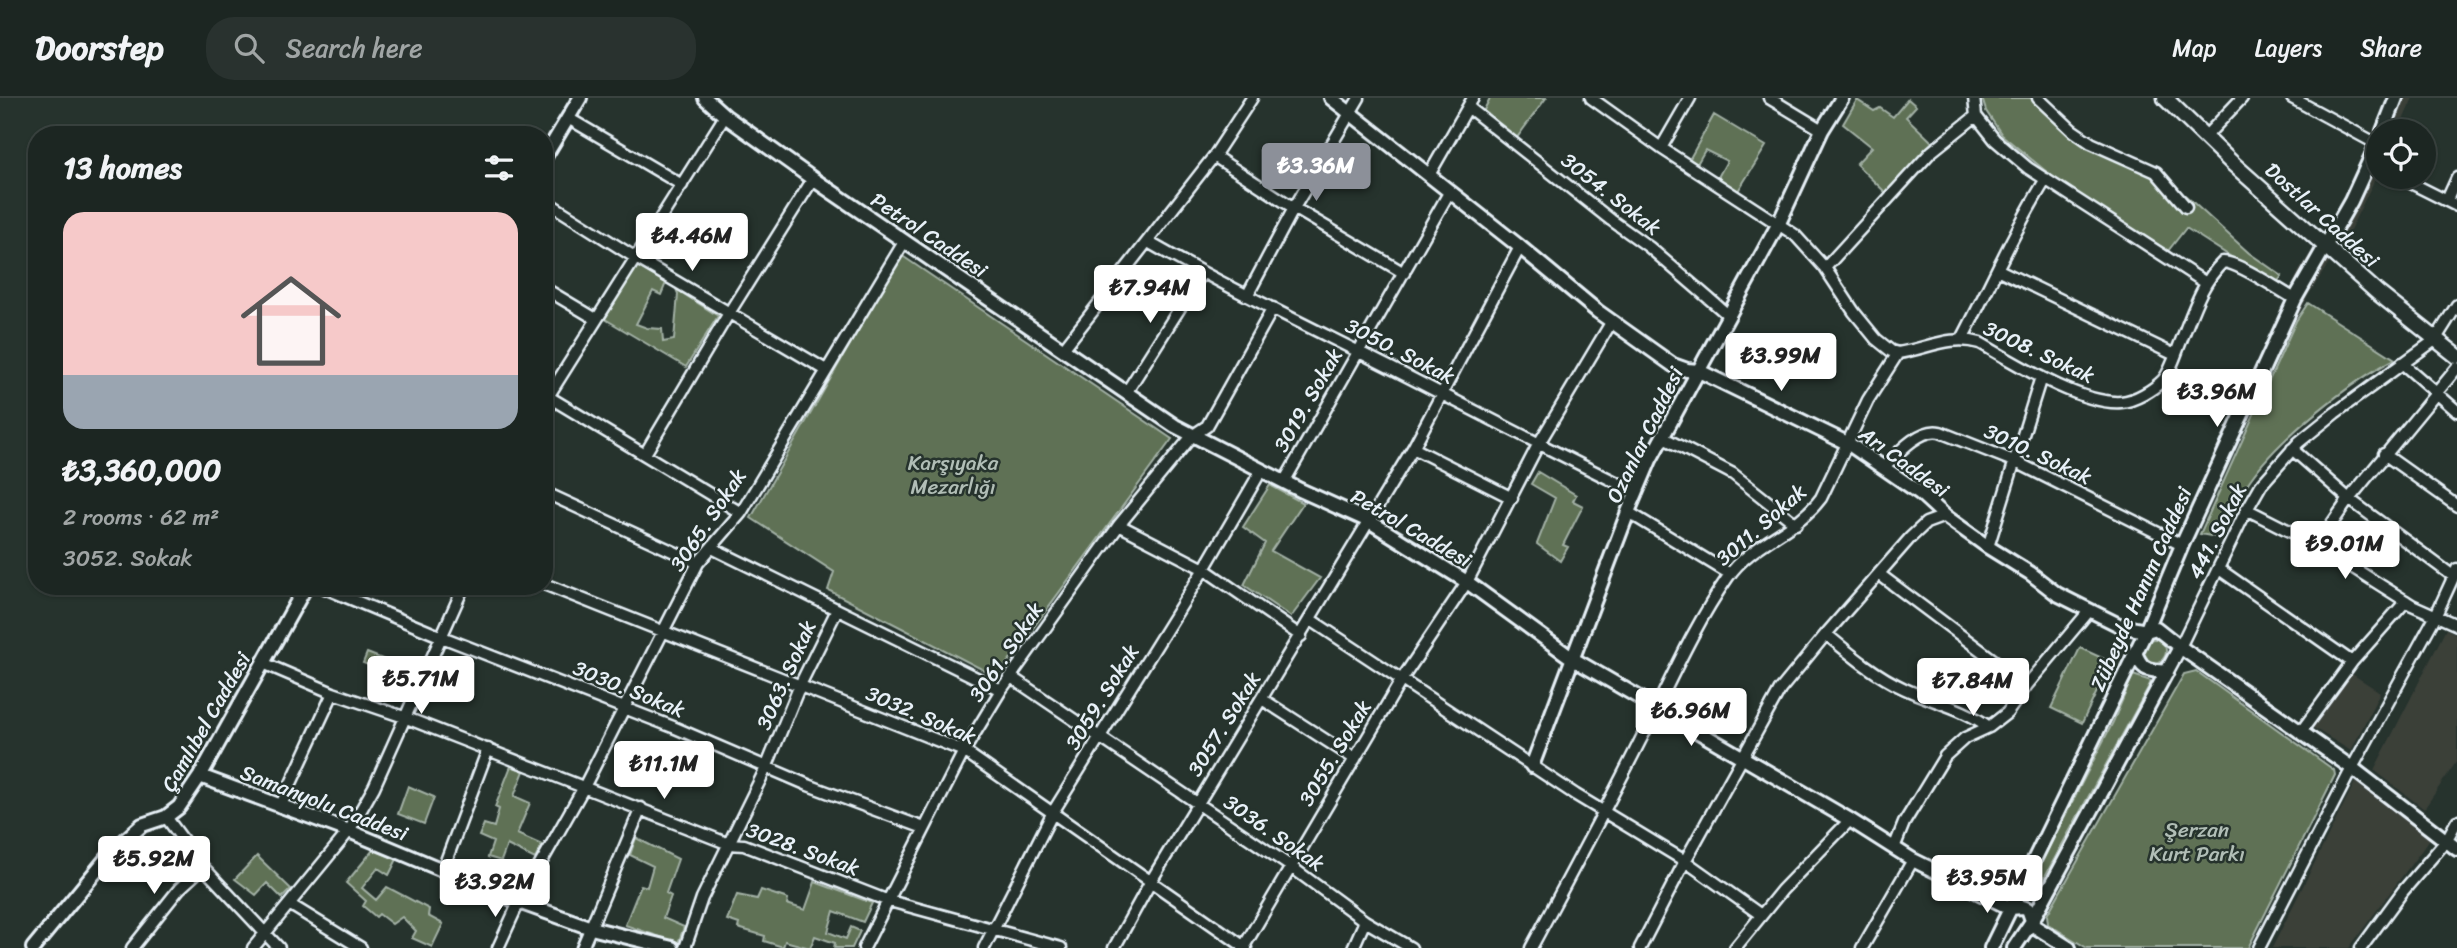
<!DOCTYPE html>
<meta charset="utf-8">
<style>
body{margin:0;font-family:Sriracha,sans-serif;background:#29322f;color:#f1f3f6;height:100vh;display:flex;flex-direction:column;font-size:26px;white-space:nowrap}
*{box-sizing:border-box;margin:0}
p{font-size:23px;color:#a0a5a5}
.icon{flex:none;width:38px;height:38px;fill:none;stroke:currentColor;stroke-width:2;stroke-linecap:round;stroke-linejoin:round}
.map{position:relative;flex:1;overflow:hidden}
.side{position:absolute;left:28px;top:28px;width:525px;height:469px;display:flex;flex-direction:column;background:#1c2622;border-radius:28px;box-shadow:0 2px 5px #0004,0 0 0 2px #3a4340}
.side>*{flex:none}
.buttons{position:absolute;left:2366px;top:21px;display:grid;gap:14px}
.buttons a{display:grid;place-items:center;width:70px;height:70px;border-radius:50%;background:#1c2622;box-shadow:0 2px 5px #0004,0 0 0 2px #3a4340;font-size:35px}
.price{position:absolute;translate:-50% -60px;padding:0 16px;border-radius:7px;background:#fff;color:#222;font-size:23px;line-height:46px;filter:drop-shadow(0 2px 4px #0008)}
.price::after{content:'';position:absolute;left:50%;top:42px;width:21px;height:16px;margin-left:-10px;background:inherit;clip-path:polygon(0 0,100% 0,50% 100%)}
.price.on{background:#8c9099;color:#fff}
ul{padding:0;list-style:none}
li{display:grid;align-content:center;gap:14px;height:371px;padding:0 35px}
li+li{border-top:2px solid #3a4340}
li span{display:grid;place-items:center;height:217px;border-radius:21px;color:#555}
li>.icon{margin-inline-start:auto}
span .icon{width:126px;height:126px;fill:#fffc;stroke-width:1}
li b{font-size:30px}
h2{display:flex;justify-content:space-between;align-items:center;height:84px;padding:0 35px;font-size:30px}
header{display:flex;align-items:center;gap:42px;box-sizing:border-box;height:98px;padding:0 35px;background:#1c2622;border-bottom:2px solid #3a4340}
header strong{font-size:33px}
nav{display:flex;gap:38px;margin-inline-start:auto;font-size:24px}
.search{width:490px;height:63px;background:#29322f;display:flex;align-items:center;gap:18px;box-sizing:border-box;padding:0 24px;border-radius:28px;color:#a0a5a5;font-size:26px}
.map>svg:first-child{display:block}
</style>
<header>
<strong>Doorstep</strong>
<div class="search"><svg class="icon" aria-label="search" viewBox="0 0 24 24"><circle cx="10" cy="10" r="6"/><path d="M15 15l6 6"/></svg>Search here</div>
<nav><a>Map</a><a>Layers</a><a>Share</a></nav>
</header>
<div class="map">
<svg width="2457" height="850" viewBox="0 0 2457 850">
<rect width="100%" height="100%" fill="#26332d"/>
<filter id="ink" filterUnits="userSpaceOnUse"><feTurbulence type="fractalNoise" baseFrequency=".0143" numOctaves="2"/><feDisplacementMap in="SourceGraphic" scale="14" xChannelSelector="R" yChannelSelector="G"/><feConvolveMatrix kernelMatrix="1 2 1 2 8 2 1 2 1" color-interpolation-filters="sRGB"/></filter>
<g filter="url(#ink)">
<path fill="#3a3f39" d="M2388,0H2413L2398,33H2378V75L2350,132L2308,198L2258,297L2244,291L2299,173L2338,111Z
M2446,531L2457,536V663L2424,711L2374,672Z
M2349,574L2380,594L2351,653L2312,629Z
M2355,684L2430,741L2349,850H2272Z"/>
<path fill="#5e7154" stroke="#a3b1a6" stroke-width="2" d="M1490,0H1546L1516,41L1483,14Z
M1982,0H2031L2090,51L2156,79L2186,98L2249,155L2282,178L2275,187L2186,130L2168,153L2059,84L2002,37L1986,13Z
M1908,1L1916,8L1906,19L1932,44L1886,95L1856,66L1872,49L1843,26L1857,2L1874,13L1880,10L1893,19Z
M1714,17L1766,48L1738,93L1717,81L1727,63L1705,52L1697,66L1689,62Z
M901,157L1172,341L997,579L828,492L834,474L751,420Z
M635,169H638L666,185L661,197L653,193L636,226L647,230L662,231L663,244L674,242L678,196L676,191L718,218L686,269L605,221Z
M2308,205L2395,261C2350,284 2279,340 2250,382C2238,399 2230,422 2221,440L2200,436L2296,223Z
M1538,374L1576,397L1573,403L1583,408L1563,447L1568,449L1560,463L1537,446L1555,400L1531,386Z
M1270,387L1303,405L1271,453L1320,480L1291,519L1244,487L1265,445L1243,429Z
M2142 553a12 12 0 1 1 24 0a12 12 0 1 1-24 0Z
M2080,550L2111,564L2082,625L2051,610Z
M367,555L393,565L385,583L382,581L378,588L370,584L376,570L363,565Z
M2196,573L2334,672L2335,677L2248,850H2087L2048,826L2047,817L2184,576Z
M2133,577L2151,583L2149,588L2033,800L2025,796L2113,624Z
M511,668L524,673L514,698L530,705L517,736L542,747L535,761L507,747L501,763L488,759L493,744L479,738L484,726L494,729L499,711L495,709Z
M408,688L434,699L424,726L398,716Z
M636,740L678,761L666,795L671,798L663,820L684,829L678,845L625,827L641,787L647,789L653,768L630,757Z
M373,752L397,761L389,777L378,770L362,790L376,802L387,789L429,811L428,818L443,826L432,849L412,840L416,833L402,819L392,826L379,816L376,819L363,808L366,803L346,785Z
M257,758L291,791L282,800L267,785L256,797L235,781Z
M815,784L872,805L863,824L834,813L828,834L846,841L851,829L860,833L852,850H834L835,845L815,838L810,850L785,843L783,849L764,843L765,838L738,830L739,826L727,822L737,797L757,801L761,792L788,801L787,806L805,812Z"/>
<g fill="none" stroke-linecap="round" stroke-linejoin="round">
<g stroke="#e8f1f8" stroke-width="15">
<path id="minor" d="M1591,0L1661,50L1795,137L1825,170L1854,214L1876,241L1891,253L1898,255C1926,251 1951,236 1980,245C2015,265 2081,307 2121,304C2135,303 2153,292 2163,282C2171,273 2176,255 2181,243C2192,216 2201,185 2223,164C2238,164 2279,192 2295,201
M1769,0L1822,32
M1974,0L1976,18L1995,42L2028,70L2206,185
M2038,0L2072,32L2091,45L2156,74L2186,109
M2292,0L2377,46
M1468,9L1611,122L1649,149L1728,217
M568,20L682,87
M2205,39L2242,0
M1661,50L1690,0
M1214,58L1294,110L1404,175
M1429,77L1473,0
M2399,79L2457,108
M544,102L636,160L826,272
M2447,102L2457,80
M1148,144C1226,189 1308,228 1389,269C1472,311 1553,354 1636,394
M1825,170L1931,54L1976,18
M1999,172L2175,257
M544,190L596,221
M1247,198L1294,110L1359,0
M1962,241C1990,188 2014,132 2046,81
M1064,250L1214,58L1252,0
M2402,265L2457,313
M1126,295L1202,175
M544,296L741,415
M544,305L725,18
M1662,339L1733,376L1796,426
M1413,350L1512,400
M2292,351L2349,401L2453,478
M645,356L729,215L813,81
M2384,356L2457,408
M1883,370C1896,357 1920,329 1940,334L2016,364L2182,447
M1284,384L1450,93
M544,394L698,465
M2246,411L2317,447L2412,507L2457,527
M1628,414L1730,476
M1119,427L1204,471L1301,538
M2317,447L2349,401L2457,270
M1988,449L2041,279
M712,450L1001,592
M2219,471L2352,564
M1879,476L2027,587
M544,486L964,653L1246,850
M320,488L442,539L673,629L808,687L924,730
M1311,522L1576,697L1685,763L1761,817
M1826,536C1850,556 1876,578 1905,591C1935,605 1962,609 1989,629
M2180,549L2245,415L2261,387L2299,344L2335,315L2435,242L2457,207
M263,565L333,595L404,619L729,746L744,747L886,802L1061,850
M1011,579L1290,768L1365,823L1411,850
M1262,601L1355,661
M2300,635L2352,564L2406,503
M280,709L333,595
M166,719L203,769L279,850
M1894,750L1904,725L1945,658L1965,640L1989,629L2007,615L2027,587L2090,512
M443,771L488,651
M289,806L361,850
M132,850L179,791L203,769
M253,850L349,733L374,689L464,488
M498,850L519,804L584,689L698,465L741,415L904,144
M582,850L641,710
M685,850L702,800L766,670L800,587L837,512
M864,850L964,653L1001,592L1119,427L1192,338L1207,328L1273,210
M984,850L1053,714L1204,471L1261,373
M1114,850L1151,783L1413,350L1520,149
M1243,850L1402,581L1467,484L1538,347L1612,223
M1353,850L1365,823
M1531,850C1568,781 1605,713 1640,643C1668,588 1693,529 1728,479C1751,445 1797,433 1821,400L1868,302L1898,255
M1640,850L1685,763L1780,592L1826,536L1910,440L1926,425L1945,418
M1735,850L1782,792L1850,722
M1862,850L1913,762
M2259,850L2352,670L2436,517L2457,471
M2361,850L2403,793L2446,743L2457,723"/>
</g>
<g stroke="#e8f1f8" stroke-width="18">
<path id="tertiary" d="M705,0L725,18L813,81L1175,328L1300,392L1369,423L1467,484L1573,561L1850,722L1913,762L2010,810L2023,809L2028,811L2034,828L2069,850
M1331,0L1520,149L1597,213L1673,267L1687,272L1699,273L1849,346L1920,395L1945,418L1988,449L2030,475L2057,496L2121,528L2146,533L2156,530L2180,549L2352,670L2457,751
M2383,33L2396,0
M544,60L580,0
M2135,554C2142,573 2148,572 2167,574
M1532,668L1628,414L1650,362L1779,125L1822,32L1842,0
M200,678L349,733L519,804L591,830L672,850
M33,850L111,755L142,727L166,719L179,709L200,678L306,488
M1991,850L2146,533L2182,447L2295,201L2351,103L2378,44
M2014,850L2032,823L2180,549"/>
</g>
<g stroke="#e8f1f8" stroke-width="19">
<path id="secondary" d="M2165,0L2231,64L2378,195L2457,258"/>
</g>
<use href="#minor" stroke="#26332d" stroke-width="10"/>
<use href="#tertiary" stroke="#26332d" stroke-width="12"/>
<use href="#secondary" stroke="#26332d" stroke-width="14"/>
</g>
</g>
<g text-anchor="middle" dominant-baseline="central" stroke-width="5" stroke-linejoin="round" paint-order="stroke">
<g font-size="21" fill="#e8f1f8" stroke="#26332d">
<text transform="translate(1611 96) rotate(38)">3054. Sokak</text>
<text transform="translate(2322 117) rotate(42)">Dostlar Caddesi</text>
<text transform="translate(929 137) rotate(34)">Petrol Caddesi</text>
<text transform="translate(1400 253) rotate(27)">3050. Sokak</text>
<text transform="translate(2039 254) rotate(25)">3008. Sokak</text>
<text transform="translate(1308 302) rotate(-60)">3019. Sokak</text>
<text transform="translate(1645 337) rotate(-64)">Ozanlar Caddesi</text>
<text transform="translate(2038 356) rotate(25)">3010. Sokak</text>
<text transform="translate(1904 364) rotate(36)">Arı Caddesi</text>
<text transform="translate(708 422) rotate(-56)">3065. Sokak</text>
<text transform="translate(1761 427) rotate(-41)">3011. Sokak</text>
<text transform="translate(1411 430) rotate(30)">Petrol Caddesi</text>
<text transform="translate(2217 433) rotate(-63)">441. Sokak</text>
<text transform="translate(2141 491) rotate(-66)">Zübeyde Hanım Caddesi</text>
<text transform="translate(1006 554) rotate(-56)">3061. Sokak</text>
<text transform="translate(786 577) rotate(-66)">3063. Sokak</text>
<text transform="translate(629 591) rotate(22)">3030. Sokak</text>
<text transform="translate(1102 599) rotate(-58)">3059. Sokak</text>
<text transform="translate(921 617) rotate(23)">3032. Sokak</text>
<text transform="translate(206 624) rotate(-60)">Çamlıbel Caddesi</text>
<text transform="translate(1224 626) rotate(-58)">3057. Sokak</text>
<text transform="translate(1335 655) rotate(-59)">3055. Sokak</text>
<text transform="translate(324 705) rotate(21)">Samanyolu Caddesi</text>
<text transform="translate(1274 735) rotate(35)">3036. Sokak</text>
<text transform="translate(803 751) rotate(20)">3028. Sokak</text>
</g>
<g font-size="21" fill="#b1beb6" stroke="#26332d">
<text x="953" y="365">Karşıyaka<tspan x="953" dy="24">Mezarlığı</tspan></text>
<text x="2197" y="732">Şerzan<tspan x="2197" dy="24">Kurt Parkı</tspan></text>
</g>
</g>
</svg>
<div class="buttons">
<a><svg class="icon" aria-label="locate" viewBox="0 0 24 24"><circle cx="12" cy="12" r="6"/><path d="M12 2v4M12 18v4M2 12h4M18 12h4"/></svg></a>
</div>
<b class="price on" style="left:1316px;top:105px">₺3.36M</b>
<b class="price" style="left:692px;top:175px">₺4.46M</b>
<b class="price" style="left:1150px;top:227px">₺7.94M</b>
<b class="price" style="left:1781px;top:295px">₺3.99M</b>
<b class="price" style="left:2217px;top:331px">₺3.96M</b>
<b class="price" style="left:2345px;top:483px">₺9.01M</b>
<b class="price" style="left:421px;top:618px">₺5.71M</b>
<b class="price" style="left:1973px;top:620px">₺7.84M</b>
<b class="price" style="left:1691px;top:650px">₺6.96M</b>
<b class="price" style="left:664px;top:703px">₺11.1M</b>
<b class="price" style="left:154px;top:798px">₺5.92M</b>
<b class="price" style="left:1987px;top:817px">₺3.95M</b>
<b class="price" style="left:495px;top:821px">₺3.92M</b>
<section class="side">
<h2>13 homes<svg class="icon" aria-label="filters" viewBox="0 0 24 24"><path d="M4 7h16M4 17h16"/><circle cx="9" cy="7" r="2"/><circle cx="15" cy="17" r="2"/></svg></h2>
<ul>
<li><span style="background:linear-gradient(#f6c9c9 75%,#9aa5b1 0)"><svg class="icon" aria-label="home" viewBox="0 0 24 24"><path d="M3 11l9-7 9 7M6 9v11h12V9"/></svg></span><div><b>₺3,360,000</b><p>2 rooms · 62 m²</p><p>3052. Sokak</p></div></li>
</ul>
</section>
</div>
